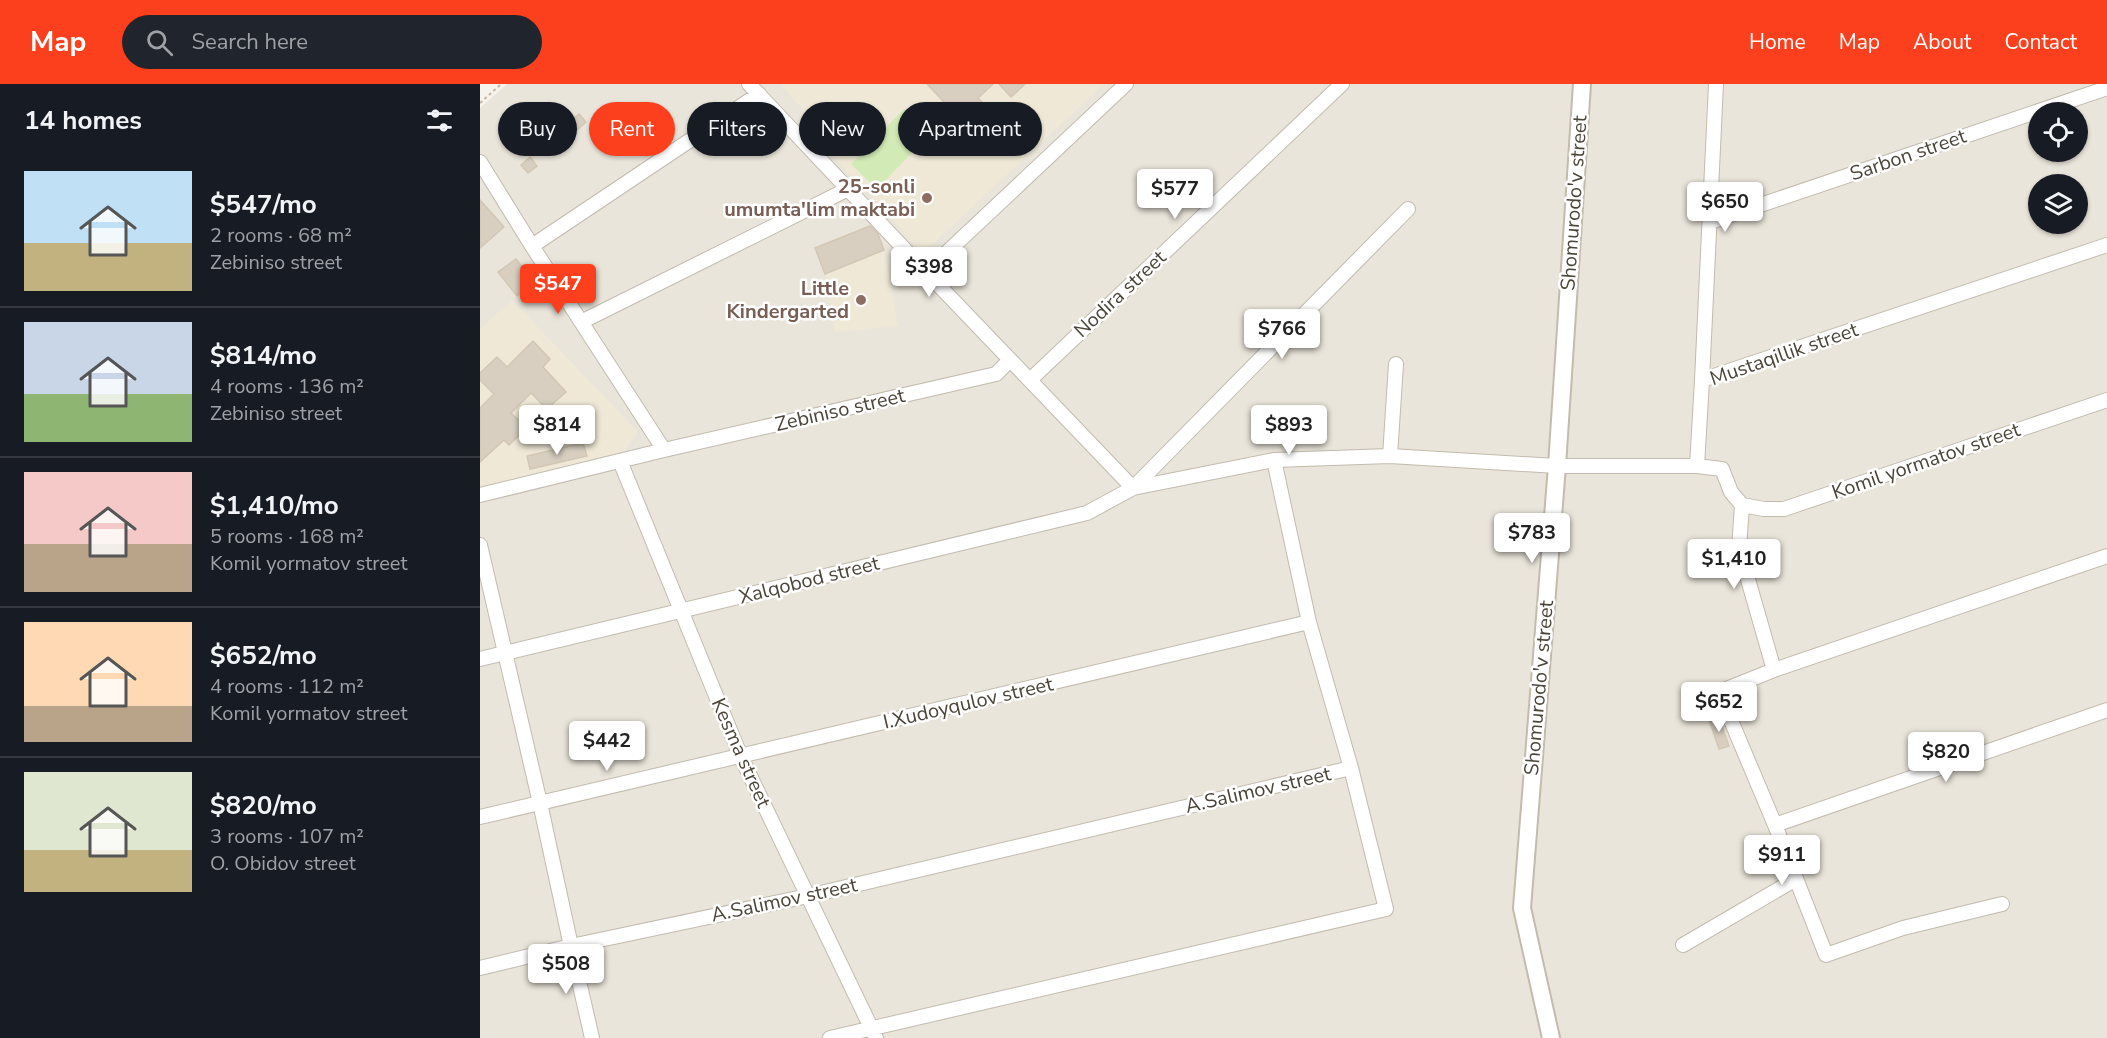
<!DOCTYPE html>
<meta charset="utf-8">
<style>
body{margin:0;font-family:"Nunito Sans",sans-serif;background:#20242c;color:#f1f3f6;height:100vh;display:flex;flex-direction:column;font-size:22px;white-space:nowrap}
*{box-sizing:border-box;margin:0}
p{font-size:20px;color:#9ea1a6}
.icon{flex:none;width:33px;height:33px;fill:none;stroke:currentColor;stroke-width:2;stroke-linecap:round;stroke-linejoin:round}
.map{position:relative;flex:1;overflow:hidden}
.panel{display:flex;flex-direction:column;background:#171b24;width:480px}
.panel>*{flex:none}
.guide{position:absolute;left:18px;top:18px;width:570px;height:54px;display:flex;gap:12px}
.tools{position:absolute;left:1548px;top:18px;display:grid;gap:12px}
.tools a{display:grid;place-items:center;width:60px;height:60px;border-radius:50%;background:#171b24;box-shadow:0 2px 4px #0004;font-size:30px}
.price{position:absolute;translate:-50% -51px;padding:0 14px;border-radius:6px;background:#fff;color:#222;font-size:20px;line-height:39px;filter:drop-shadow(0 2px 3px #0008)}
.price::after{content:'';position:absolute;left:50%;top:36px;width:18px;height:14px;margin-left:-9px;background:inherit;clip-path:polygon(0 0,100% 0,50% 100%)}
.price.on{background:#fc3f1d;color:#fff}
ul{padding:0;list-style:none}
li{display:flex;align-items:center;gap:18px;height:150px;padding:0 24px}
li+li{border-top:2px solid #363941}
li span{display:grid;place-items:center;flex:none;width:168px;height:120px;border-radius:0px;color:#555}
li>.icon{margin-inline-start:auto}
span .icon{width:72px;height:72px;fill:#fffc;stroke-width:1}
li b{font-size:26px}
h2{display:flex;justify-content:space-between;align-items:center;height:72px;padding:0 24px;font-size:26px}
.chip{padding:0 21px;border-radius:27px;background:#171b24;box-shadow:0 2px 4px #0004;font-size:21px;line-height:54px}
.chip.on{background:#fc3f1d;color:#fff}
header{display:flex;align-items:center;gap:36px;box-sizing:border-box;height:84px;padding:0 30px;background:#fc3f1d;color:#fff}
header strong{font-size:28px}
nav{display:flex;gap:33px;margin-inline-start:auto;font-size:21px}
.search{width:420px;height:54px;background:#20242c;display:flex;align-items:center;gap:15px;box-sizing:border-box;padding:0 21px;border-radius:33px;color:#9ea1a6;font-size:22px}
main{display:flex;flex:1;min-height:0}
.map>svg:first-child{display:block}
</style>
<header>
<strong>Map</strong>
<div class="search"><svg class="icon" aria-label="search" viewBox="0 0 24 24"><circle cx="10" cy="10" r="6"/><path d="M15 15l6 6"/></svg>Search here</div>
<nav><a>Home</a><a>Map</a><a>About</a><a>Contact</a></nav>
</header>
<main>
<section class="panel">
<h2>14 homes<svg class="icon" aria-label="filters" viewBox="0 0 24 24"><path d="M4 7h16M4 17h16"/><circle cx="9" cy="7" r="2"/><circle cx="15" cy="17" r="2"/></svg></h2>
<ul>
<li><span style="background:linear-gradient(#bfe0f5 60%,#c2b280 0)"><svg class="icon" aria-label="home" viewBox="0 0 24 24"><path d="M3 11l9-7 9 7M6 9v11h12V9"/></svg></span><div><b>$547/mo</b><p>2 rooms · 68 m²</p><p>Zebiniso street</p></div></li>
<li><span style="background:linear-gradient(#c9d6e8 60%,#8fb573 0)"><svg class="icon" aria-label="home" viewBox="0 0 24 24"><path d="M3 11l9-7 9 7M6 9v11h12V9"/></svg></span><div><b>$814/mo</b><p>4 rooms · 136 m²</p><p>Zebiniso street</p></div></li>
<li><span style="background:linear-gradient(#f6c9c9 60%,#b9a48a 0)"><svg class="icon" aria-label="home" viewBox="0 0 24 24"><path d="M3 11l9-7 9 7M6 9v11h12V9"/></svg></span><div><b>$1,410/mo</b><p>5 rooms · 168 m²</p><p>Komil yormatov street</p></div></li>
<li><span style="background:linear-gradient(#ffd9b3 70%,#b9a48a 0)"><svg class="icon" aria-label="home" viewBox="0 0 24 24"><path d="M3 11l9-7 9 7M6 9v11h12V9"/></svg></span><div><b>$652/mo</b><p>4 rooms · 112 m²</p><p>Komil yormatov street</p></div></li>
<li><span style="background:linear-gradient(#dfe7d0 65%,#c2b280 0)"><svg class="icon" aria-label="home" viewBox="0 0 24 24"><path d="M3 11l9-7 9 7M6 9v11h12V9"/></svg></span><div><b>$820/mo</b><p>3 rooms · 107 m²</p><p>O. Obidov street</p></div></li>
</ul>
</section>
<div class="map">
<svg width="1627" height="954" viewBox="0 0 1627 954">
<rect width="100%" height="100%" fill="#f6f3ec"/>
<path fill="#eae5da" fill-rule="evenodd" d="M27,0H1627V954H0V24ZM1558,28H1598V68H1558ZM1558,100H1598V140H1558Z"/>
<path fill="#efe8d6" d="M300,0H624L443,169L340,58L347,52Z
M394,140L404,166L418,242L355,248L345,190L335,164Z
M32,216L158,348L143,369L0,403V245Z"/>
<path fill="#d2eab5" d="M424,25L450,50L397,105L371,80Z"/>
<path fill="#d8cfc1" stroke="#d3c7b4" stroke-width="1.5" d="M447,0H513L498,14L534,52L514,71Z
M519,0H545L531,13Z
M99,30L106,38L97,46L90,37Z
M50,73L57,82L48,89L41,81Z
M0,116L24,143L0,164Z
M390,142L398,150L404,166L345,190L335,164Z
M36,175L54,198L37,212L18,188Z
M53,257L70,275L63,283L86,308L67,325L51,309L31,329L47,344L29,361L24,356L0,378V324L14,310L0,296V289L17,273L27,283Z
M103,359L107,372L50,385L47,372Z
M1238,632L1249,662L1239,665L1229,635Z"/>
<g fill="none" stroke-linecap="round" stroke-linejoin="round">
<g stroke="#c2bbae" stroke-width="16">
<path id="minor" d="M269,0L446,188L653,404
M0,78L52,162L184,366
M1230,138L1627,4
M52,162L279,10
M446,188L646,0
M101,238L368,105
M550,296L862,0
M1222,296L1236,0
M910,372L916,280
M794,376L910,372L1077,382H1217L1222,296L1627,161
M140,377L261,673L396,954
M1217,382L1242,385L1251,408L1262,421L1259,464L1294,586
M653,404L794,376L829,538
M0,411L184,366L516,290L530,276
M1262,421L1284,425H1304L1627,316
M0,461L60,719L91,862L328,812L871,684L906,825L350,954
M0,575L607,429L653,404L928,125
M0,733L829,538L871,684
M1295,741L1627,626
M1522,820L1423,844L1346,871L1295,741L1239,608L1294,586L1627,472
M1203,861L1316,795
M0,884L91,862L112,954"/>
</g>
<g stroke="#c2bbae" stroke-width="20">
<path id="tertiary" d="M1071,954L1042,824L1077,382L1102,0"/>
</g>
<path stroke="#c4b79f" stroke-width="2" stroke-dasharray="3 3" stroke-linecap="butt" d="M0,19L21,0"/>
<use href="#minor" stroke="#fff" stroke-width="14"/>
<use href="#tertiary" stroke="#fff" stroke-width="16"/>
</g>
<g fill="#8d6e63" stroke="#fff" stroke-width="2">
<circle cx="447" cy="114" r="6"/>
<circle cx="381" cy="216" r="6"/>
</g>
<g text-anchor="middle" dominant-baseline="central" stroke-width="5" stroke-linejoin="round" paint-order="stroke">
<g font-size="20" fill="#4b4439" stroke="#fff">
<text transform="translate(1428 71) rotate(-19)">Sarbon street</text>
<text transform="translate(1094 119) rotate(-86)">Shomurodo'v street</text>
<text transform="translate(640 210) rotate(-43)">Nodira street</text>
<text transform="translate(1304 270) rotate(-19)">Mustaqillik street</text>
<text transform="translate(360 326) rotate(-13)">Zebiniso street</text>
<text transform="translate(1446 377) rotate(-19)">Komil yormatov street</text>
<text transform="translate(329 496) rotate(-14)">Хalqobod street</text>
<text transform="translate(1059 604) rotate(-85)">Shomurodo'v street</text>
<text transform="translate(488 619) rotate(-13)">I.Хudoyqulov street</text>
<text transform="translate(261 669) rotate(66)">Kesma street</text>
<text transform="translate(778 706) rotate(-13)">A.Salimov street</text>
<text transform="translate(304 816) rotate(-12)">A.Salimov street</text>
</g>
<g font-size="20" font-weight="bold" fill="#785e54" stroke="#fff" text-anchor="end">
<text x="435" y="102">25-sonli<tspan x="435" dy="23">umumta'lim maktabi</tspan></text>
<text x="369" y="204">Little<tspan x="369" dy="23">Kindergarted</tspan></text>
</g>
</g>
</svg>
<div class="tools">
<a><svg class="icon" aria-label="locate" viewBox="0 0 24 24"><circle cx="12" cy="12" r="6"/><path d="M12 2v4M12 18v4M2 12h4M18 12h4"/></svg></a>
<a><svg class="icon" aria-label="layers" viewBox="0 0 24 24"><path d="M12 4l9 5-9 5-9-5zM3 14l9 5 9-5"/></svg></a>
</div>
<b class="price" style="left:695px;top:136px">$577</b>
<b class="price" style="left:1245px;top:149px">$650</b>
<b class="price" style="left:449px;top:214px">$398</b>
<b class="price on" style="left:78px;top:231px">$547</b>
<b class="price" style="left:802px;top:276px">$766</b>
<b class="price" style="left:77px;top:372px">$814</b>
<b class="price" style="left:809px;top:372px">$893</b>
<b class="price" style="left:1052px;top:480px">$783</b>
<b class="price" style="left:1254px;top:506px">$1,410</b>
<b class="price" style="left:1239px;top:649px">$652</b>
<b class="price" style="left:127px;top:688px">$442</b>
<b class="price" style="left:1466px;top:699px">$820</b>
<b class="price" style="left:1302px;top:802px">$911</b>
<b class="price" style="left:86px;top:911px">$508</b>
<div class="guide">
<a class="chip">Buy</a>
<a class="chip on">Rent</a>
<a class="chip">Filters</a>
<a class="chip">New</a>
<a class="chip">Apartment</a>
</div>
</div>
</main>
